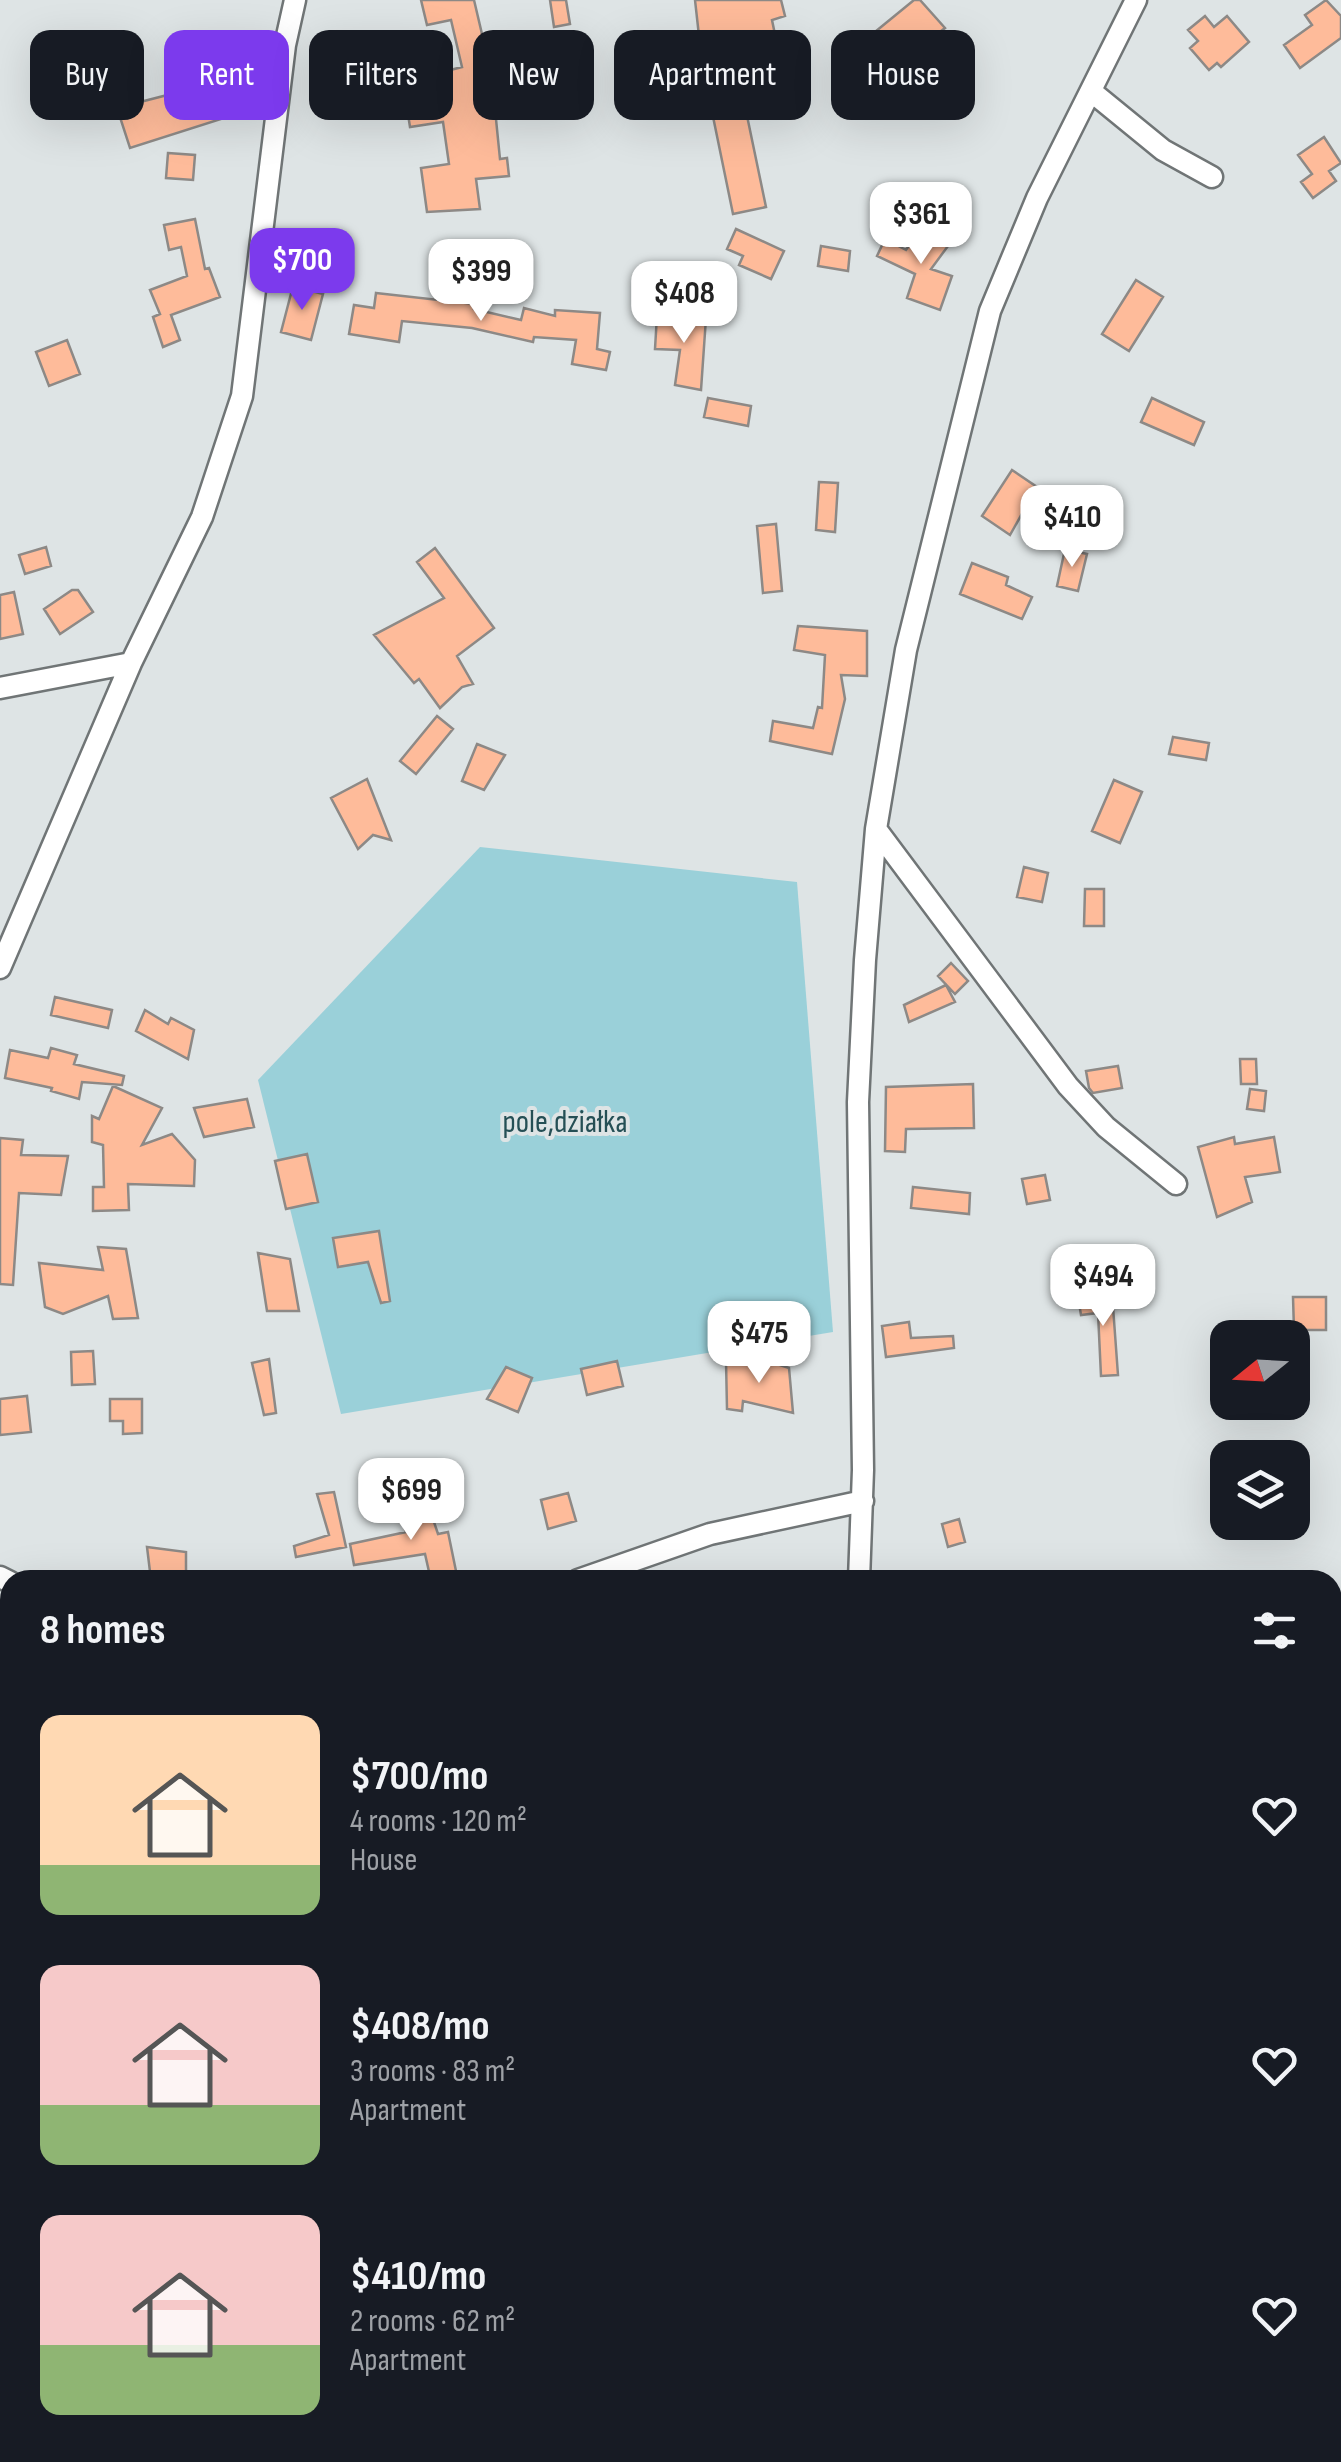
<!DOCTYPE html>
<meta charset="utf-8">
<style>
body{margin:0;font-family:"Sofia Sans Condensed",sans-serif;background:#20242c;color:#f1f3f6;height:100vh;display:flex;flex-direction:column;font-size:38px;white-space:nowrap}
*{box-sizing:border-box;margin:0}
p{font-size:32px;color:#9ea1a6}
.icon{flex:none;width:55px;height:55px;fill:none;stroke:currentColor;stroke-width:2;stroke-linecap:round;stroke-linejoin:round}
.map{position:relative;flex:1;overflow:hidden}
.panel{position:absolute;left:0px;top:1570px;width:1342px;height:892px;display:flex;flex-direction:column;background:#171b24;border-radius:30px 30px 0 0;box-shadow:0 10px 40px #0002}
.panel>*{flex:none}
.hud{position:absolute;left:30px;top:30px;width:1282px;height:90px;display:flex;gap:20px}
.needle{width:65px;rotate:252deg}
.buttons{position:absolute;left:1210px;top:1320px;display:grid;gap:20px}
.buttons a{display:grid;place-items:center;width:100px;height:100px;border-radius:20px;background:#171b24;box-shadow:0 10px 40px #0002;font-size:50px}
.price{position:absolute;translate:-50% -85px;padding:0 22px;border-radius:20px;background:#fff;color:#222;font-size:32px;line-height:65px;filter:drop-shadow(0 2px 5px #0008)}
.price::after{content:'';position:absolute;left:50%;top:60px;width:30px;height:22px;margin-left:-15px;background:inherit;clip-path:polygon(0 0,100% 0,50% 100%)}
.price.active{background:#7c3aed;color:#fff}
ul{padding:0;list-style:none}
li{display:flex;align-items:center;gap:30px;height:250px;padding:0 40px}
li span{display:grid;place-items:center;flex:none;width:280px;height:200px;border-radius:20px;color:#555}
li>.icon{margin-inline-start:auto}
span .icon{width:120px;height:120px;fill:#fffc;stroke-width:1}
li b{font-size:42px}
h2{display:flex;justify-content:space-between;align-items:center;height:120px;padding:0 40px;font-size:42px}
.chip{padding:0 35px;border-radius:20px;background:#171b24;box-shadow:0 10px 40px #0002;font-size:35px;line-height:90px}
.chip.active{background:#7c3aed;color:#fff}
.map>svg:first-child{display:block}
</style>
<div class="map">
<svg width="1341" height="2462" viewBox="0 0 1341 2462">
<rect width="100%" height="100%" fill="#dee4e5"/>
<path fill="#9ad0d9" d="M480,847L797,882L833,1332L341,1414L258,1080Z"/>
<path fill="#febb9a" stroke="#8d8986" stroke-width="2.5" d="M421,0H474L497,98L508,97L511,117L496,119L500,159L507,158L509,176L476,179L480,209L427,212L421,168L449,164L443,122L410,127L403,82L462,67L451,20L427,25Z
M550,0H566L570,24L554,27Z
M695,0H781L785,16L772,20L784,78L741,87L766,207L733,214L702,63Z
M914,0H920L945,28L892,69L870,36Z
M1326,0L1341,16V38L1300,68L1284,45L1312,25L1305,15Z
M1205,16L1214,27L1227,16L1249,42L1221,67L1217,63L1209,70L1190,48L1198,41L1188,30Z
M352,35H375V57L352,58Z
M210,84L221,119L130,148L117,108Z
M1324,137L1341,163L1329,171L1336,181L1313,198L1301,182L1312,174L1298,155Z
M168,153L195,155L193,180L166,178Z
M195,219L205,269L209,268L220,297L171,315L180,340L163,347L153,317L160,314L150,290L187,276L181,247L169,250L164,225Z
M923,226L948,246L931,269L952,276L940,310L907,298L915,274L877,256L885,239L906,250Z
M736,229L784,251L771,279L739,265L743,256L727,249Z
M821,246L850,251L848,271L818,266Z
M1136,280L1163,297L1129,351L1102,334Z
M293,286L323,294L311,340L281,332Z
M376,293L475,304L474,309L521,320L524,308L555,316V310L600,313L597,349L610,352L606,370L572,364L576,340L534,337L533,342L472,328L402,321L399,342L349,334L354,305L374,308Z
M657,315L706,318L701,390L675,385L680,350L655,349Z
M67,340L80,374L49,386L36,352Z
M708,398L751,406L748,426L704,417Z
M1152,398L1204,422L1194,445L1141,422Z
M1012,470L1037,487L1010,535L982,516Z
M819,482L838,483L835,532L816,530Z
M776,524L782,591L763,593L757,526Z
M46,547L51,566L25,574L19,555Z
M435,548L494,628L457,656L473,684L462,687L440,708L419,679L414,683L374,635L444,598L417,562Z
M1065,549L1087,554L1078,591L1057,586Z
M972,563L1008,577L1006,585L1032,597L1022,619L960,594Z
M72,590H78L93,612L60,634L44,609Z
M14,592L23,634L0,639V595Z
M798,626L867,631V676L841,675L845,699L832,754L770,741L773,721L813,728L818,707L822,708L825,655L794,650Z
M437,716L453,729L416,774L400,761Z
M1173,737L1209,743L1206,760L1169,754Z
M477,744L505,755L484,790L462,781Z
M367,779L391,840L373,835L358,849L331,798Z
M1114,780L1142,792L1120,843L1092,831Z
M1024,867L1048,873L1042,902L1017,897Z
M1085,889H1104V926H1084Z
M951,963L968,981L955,994L938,976Z
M946,985L955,1002L909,1022L904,1005Z
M55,997L112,1010L108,1028L51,1015Z
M145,1010L168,1024L171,1018L194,1030L188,1059L136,1031Z
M51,1048L77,1055L74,1064L124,1076L122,1085L82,1082L79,1099L51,1091L52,1088L5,1078L10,1050L48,1058Z
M1240,1059H1256L1257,1084H1241Z
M1118,1066L1122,1088L1093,1093L1089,1088L1086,1071Z
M973,1084L974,1128L906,1129L905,1152L885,1151L886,1087Z
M113,1086L162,1108L142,1145L172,1134L195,1160L194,1186L128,1184L129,1210L93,1211V1187H104L103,1145L92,1142V1116L99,1119Z
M1250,1089L1266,1091L1264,1111L1247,1109Z
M247,1099L254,1127L204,1137L194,1108Z
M1234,1137L1235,1144L1274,1137L1280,1172L1245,1177L1252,1202L1217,1217L1198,1147Z
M0,1138L23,1140L21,1155L68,1156L61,1195L19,1193L13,1285L0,1284Z
M307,1154L318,1202L286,1209L275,1161Z
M1045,1175L1050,1200L1027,1204L1022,1179Z
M913,1187L970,1193L969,1214L911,1208Z
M379,1231L390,1301L381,1303L368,1262L338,1267L333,1238Z
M98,1247L126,1249L138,1318L113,1319L108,1296L63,1314L45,1307L39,1263L103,1270Z
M258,1253L290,1259L299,1311H267Z
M1112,1293L1118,1375L1101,1376L1098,1313L1081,1315L1078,1297Z
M1293,1297H1326V1330H1294Z
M909,1322L911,1338L953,1336L954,1348L886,1357L882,1326Z
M93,1351L95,1384L72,1385L71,1352Z
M269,1359L276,1413L264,1415L252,1363Z
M765,1360L789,1368L793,1413L743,1401L742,1411L727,1409L726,1361L765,1367Z
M617,1361L623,1386L587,1395L581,1369Z
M506,1367L532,1378L518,1412L487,1399Z
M27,1396L31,1432L0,1435V1399Z
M110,1399H142V1433L123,1434V1421H110Z
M334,1492L346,1547L296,1557L294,1546L329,1535L317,1494Z
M568,1493L576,1521L548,1529L541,1500Z
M427,1501L438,1534L448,1532L456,1571L430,1576L425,1554L354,1565L350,1544L406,1532L398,1510Z
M959,1519L965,1542L948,1547L942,1524Z
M147,1547L186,1552V1580H151Z"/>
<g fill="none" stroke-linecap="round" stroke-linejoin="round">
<g stroke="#707576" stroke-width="25">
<path id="minor" d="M1092,92L1163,150L1212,177
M0,688L131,663
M876,829L1068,1086L1106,1127L1176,1184
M0,968L131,663L202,517L242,396L285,45L295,0
M0,1577L10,1582
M578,1580L710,1534L863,1501
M859,1580L863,1470L858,1102L865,960L876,829L906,650L990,311L1037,198L1136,0
M998,2452L1001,2462"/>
</g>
<use href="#minor" stroke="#fff" stroke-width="20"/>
</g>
<g text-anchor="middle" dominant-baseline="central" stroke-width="8" stroke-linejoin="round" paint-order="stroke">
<g font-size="32" fill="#254f55" stroke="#dee4e5">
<text x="565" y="1122">pole,działka</text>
</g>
</g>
</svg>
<div class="buttons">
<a><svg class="needle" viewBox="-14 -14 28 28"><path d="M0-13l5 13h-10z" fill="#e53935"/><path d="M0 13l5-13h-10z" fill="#9ea1a6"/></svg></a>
<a><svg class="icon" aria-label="layers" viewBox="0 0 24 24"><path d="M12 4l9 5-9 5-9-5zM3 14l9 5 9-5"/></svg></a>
</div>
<b class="price" style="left:921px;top:267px">$361</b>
<b class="price active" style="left:302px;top:313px">$700</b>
<b class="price" style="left:481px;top:324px">$399</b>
<b class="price" style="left:684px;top:346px">$408</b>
<b class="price" style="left:1072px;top:570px">$410</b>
<b class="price" style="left:1103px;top:1329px">$494</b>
<b class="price" style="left:759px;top:1386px">$475</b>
<b class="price" style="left:411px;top:1543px">$699</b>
<div class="hud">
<a class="chip">Buy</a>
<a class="chip active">Rent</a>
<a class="chip">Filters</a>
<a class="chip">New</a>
<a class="chip">Apartment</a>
<a class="chip">House</a>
</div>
<section class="panel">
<h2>8 homes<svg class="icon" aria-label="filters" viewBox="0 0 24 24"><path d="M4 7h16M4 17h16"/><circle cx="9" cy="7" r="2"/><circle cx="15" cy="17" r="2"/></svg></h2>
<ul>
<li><span style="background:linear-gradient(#ffd9b3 75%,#8fb573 0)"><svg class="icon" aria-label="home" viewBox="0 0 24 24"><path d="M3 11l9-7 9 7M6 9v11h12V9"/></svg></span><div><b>$700/mo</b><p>4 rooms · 120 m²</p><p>House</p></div><svg class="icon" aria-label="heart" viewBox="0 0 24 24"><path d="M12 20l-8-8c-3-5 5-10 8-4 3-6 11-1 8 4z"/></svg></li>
<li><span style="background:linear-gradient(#f6c9c9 70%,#8fb573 0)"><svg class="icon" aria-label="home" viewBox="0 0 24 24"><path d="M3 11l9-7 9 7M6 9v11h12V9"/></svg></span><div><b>$408/mo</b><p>3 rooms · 83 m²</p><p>Apartment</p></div><svg class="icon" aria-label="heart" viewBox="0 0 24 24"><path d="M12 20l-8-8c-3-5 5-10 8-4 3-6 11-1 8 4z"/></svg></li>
<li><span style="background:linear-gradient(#f6c9c9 65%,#8fb573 0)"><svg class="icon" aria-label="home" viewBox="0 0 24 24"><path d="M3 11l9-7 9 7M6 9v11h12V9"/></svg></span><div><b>$410/mo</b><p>2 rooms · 62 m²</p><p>Apartment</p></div><svg class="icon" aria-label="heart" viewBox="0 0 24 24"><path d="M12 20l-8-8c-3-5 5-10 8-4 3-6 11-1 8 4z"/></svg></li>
</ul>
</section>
</div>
